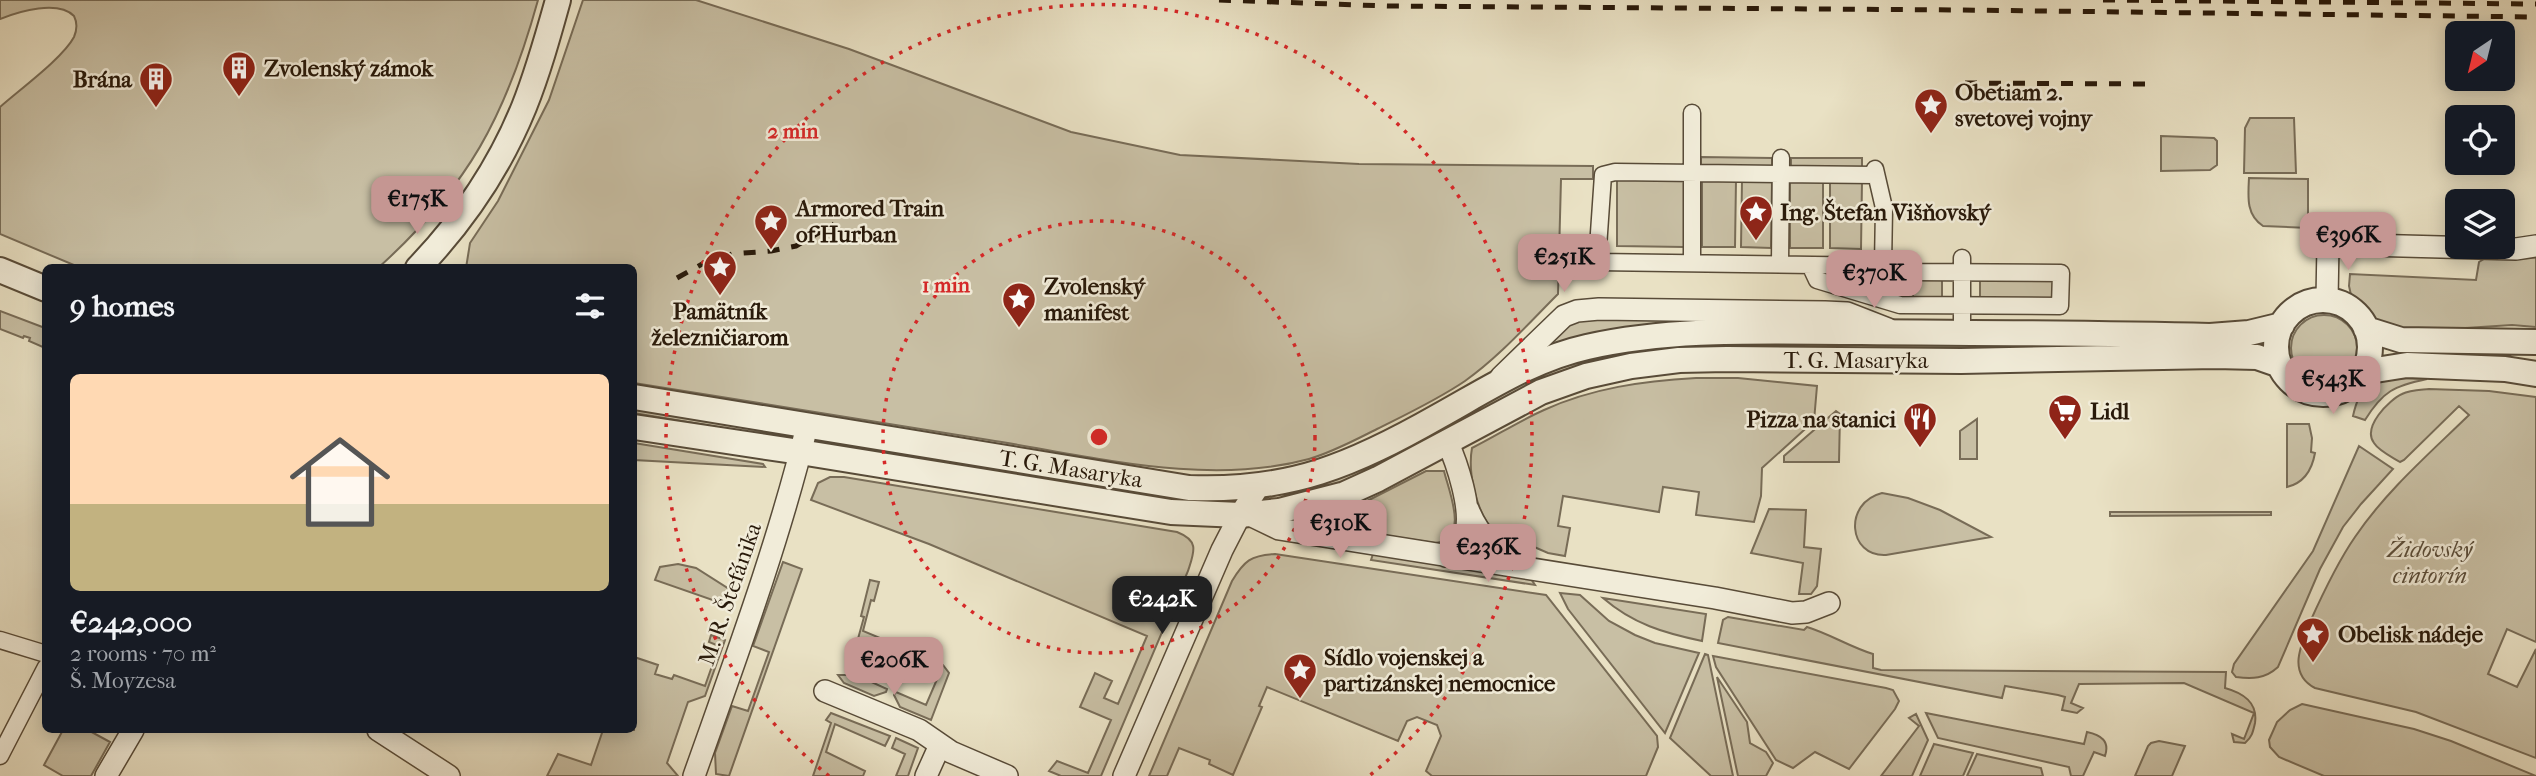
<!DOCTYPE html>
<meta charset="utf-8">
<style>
body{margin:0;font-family:"IM FELL French Canon",serif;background:#242831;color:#f1f3f6;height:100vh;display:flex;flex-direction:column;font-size:26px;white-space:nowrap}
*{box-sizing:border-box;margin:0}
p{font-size:23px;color:#9ea1a6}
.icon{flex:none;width:38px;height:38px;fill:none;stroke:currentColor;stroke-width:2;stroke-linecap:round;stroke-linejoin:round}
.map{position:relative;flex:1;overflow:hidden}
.panel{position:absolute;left:42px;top:264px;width:595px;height:469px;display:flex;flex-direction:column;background:#171b24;border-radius:10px;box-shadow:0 4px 18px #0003}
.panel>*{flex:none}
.needle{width:46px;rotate:215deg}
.tools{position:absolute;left:2445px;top:21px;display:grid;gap:14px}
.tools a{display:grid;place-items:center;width:70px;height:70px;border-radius:10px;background:#171b24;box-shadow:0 4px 18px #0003;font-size:35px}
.price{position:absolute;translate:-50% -60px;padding:0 16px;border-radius:14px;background:#c59692;color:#111;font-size:23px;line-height:46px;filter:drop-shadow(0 2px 4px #0008)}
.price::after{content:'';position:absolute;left:50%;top:42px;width:21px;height:16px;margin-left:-10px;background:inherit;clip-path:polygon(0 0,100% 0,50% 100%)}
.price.current{background:#222;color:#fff}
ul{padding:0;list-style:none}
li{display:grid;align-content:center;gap:14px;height:371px;padding:0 28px}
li+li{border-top:2px solid #363941}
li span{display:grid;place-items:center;height:217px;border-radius:10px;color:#555}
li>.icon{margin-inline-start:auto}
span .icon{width:126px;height:126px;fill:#fffc;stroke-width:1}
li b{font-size:30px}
h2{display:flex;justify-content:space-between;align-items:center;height:84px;padding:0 28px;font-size:30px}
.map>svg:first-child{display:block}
</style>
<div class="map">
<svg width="2536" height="776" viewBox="0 0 2536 776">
<rect width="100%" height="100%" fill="#e9e1c4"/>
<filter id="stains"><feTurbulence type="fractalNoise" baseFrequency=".00286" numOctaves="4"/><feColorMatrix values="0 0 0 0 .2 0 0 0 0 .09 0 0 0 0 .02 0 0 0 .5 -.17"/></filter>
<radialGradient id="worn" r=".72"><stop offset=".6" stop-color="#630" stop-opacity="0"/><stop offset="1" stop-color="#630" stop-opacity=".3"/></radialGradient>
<path fill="#c8bfa4" stroke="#786c57" stroke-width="2" d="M0,0H538C506,116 468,187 378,268H81L0,234V107C19,90 63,58 74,37C77,30 77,22 74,16C58,0 20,11 0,19Z
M583,0H696L849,49L1071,132L1180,155L1359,164L1593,166V179H1561L1558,294C1528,324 1499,357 1465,381C1437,400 1407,414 1377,429C1355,440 1333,452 1309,459C1207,487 1091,456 989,440C871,421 752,402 634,383V268H466L470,243L498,201L549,100Z
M2250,118H2294L2296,173H2244L2245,128Z
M2161,136L2214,138L2217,141V165L2210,170L2161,171Z
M1701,157L1772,158V167H1701Z
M1791,158H1862V169L1791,168Z
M2249,178L2308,179V228L2263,226C2246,215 2248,197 2249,178Z
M1617,179L1684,180V247L1617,246Z
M1702,180H1736L1735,247H1702Z
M1742,180L1772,181L1771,248L1741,247Z
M1790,181H1823V248H1790Z
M1830,181H1862L1861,249L1830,248Z
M2536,257V327L2512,325L2403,332L2370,319L2365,313L2351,295L2349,286L2350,274L2476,280L2479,262L2484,259Z
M1823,276L1901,277V298Z
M1913,277H1942V298H1913Z
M1980,277L2058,278V299H1980Z
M0,311L45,328V348L29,341L30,338L24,336L23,338L0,329Z
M2291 348a33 33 0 1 1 66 0a33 33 0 1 1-66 0Z
M1583,318H1838L1551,349C1552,330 1568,325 1583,318Z
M2266,340L2268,344L2267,349L1697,350L1445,434L1341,484L1294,496L1293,494L1296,491L1536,375L1581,359L1659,344Z
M1696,378H1738L1817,386L1814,421L1762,468L1761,496L1754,522L1696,515L1699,492L1663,487L1659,512L1563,496L1558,526L1570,528L1565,556L1548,553L1525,543L1519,547C1482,540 1466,480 1472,448C1496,436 1519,421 1544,410C1592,388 1643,381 1696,378Z
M2402,378L2427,379C2394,386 2383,391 2365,420L2353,416C2360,383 2371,382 2402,378Z
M2429,389L2489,391L2536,397V642L2507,629L2488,674L2517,687L2536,649V758L2416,712L2315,688C2287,673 2301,645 2310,622C2323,593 2337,563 2355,537C2386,491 2430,453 2469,415L2459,406L2404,460L2400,462C2392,457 2379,451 2374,443C2362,427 2389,400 2402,394C2410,390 2420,390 2429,389Z
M634,408L767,430L769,432L765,435L634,413Z
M1836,411L1840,414L1839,462H1784V456Z
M1977,419V459H1960V431Z
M2287,424H2309L2312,438L2311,452L2315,453C2312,470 2304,483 2287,487Z
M835,442L1187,500L1185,502L833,445Z
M634,443L763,464L765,467L634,460Z
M2359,446L2393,469L2361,504L2343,527L2320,569L2278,667C2265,679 2252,679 2236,677L2232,672L2234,664L2313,551Z
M1426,471H1444C1449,492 1470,539 1435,543L1362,532L1360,531V525L1317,519L1365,502Z
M830,477H844L1177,532C1200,541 1194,552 1188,571L1101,776H1061L1049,771L1057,761L1088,773L1111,720L1080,707L1095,673L1112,681L1104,698L1118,704L1147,636L929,544L811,500L818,483Z
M1882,493L1908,498L1940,510L1991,537L1886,555C1848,557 1843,503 1882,493Z
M1769,509L1806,510L1804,547L1821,549L1817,586L1811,594H1799L1803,563L1751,553Z
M2110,512H2271V515L2110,516Z
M1275,554L1546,595L1657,736L1658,747L1646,776H1432L1426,771L1441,736L1437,725L1417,717L1407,721L1398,741L1267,687L1259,706L1262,707L1233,775L1209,764L1210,760L1179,748L1167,776H1149L1232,581C1244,561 1251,555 1275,554Z
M1373,554L1531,579L1535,585L1371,560Z
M783,562L802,569L729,776L716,774L715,753L732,706L748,711L769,652L753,646Z
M678,564L696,568L729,589L724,604L655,580L660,567Z
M870,580L879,582L874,601L871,600L863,631L904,648L902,653L871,640L856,675L887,689L886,692L874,696L844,683L838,675H848L864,617L861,616Z
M1560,593L1580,595L1609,621L1635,635L1655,643L1699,653L1665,733L1568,609Z
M1603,598L1706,614L1702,641C1664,633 1633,624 1603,598Z
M1728,617L1804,630L1807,627C1830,634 1850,647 1873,654V668L1881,670L2226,672L2225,688C2243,693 2258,702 2255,723C2253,732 2252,737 2245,743L2234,742L2232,734L2244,739L2254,713L2184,683L2079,684L2071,703L2083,708L2077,713L2062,710L2065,697L2058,695L2005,686L2002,698L1718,643L1723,620Z
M711,635L725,640L705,696L688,702L667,763L678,776H547L558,754L591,765L603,730H634V657L658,665L655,674L672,679L674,675L705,686L719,646L709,642Z
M912,652L943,665L949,673L931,720L900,707L894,695L896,692L926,705L941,670L910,657Z
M1705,654L1708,655L1733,776H1711L1670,738Z
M1713,656L1886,688L1893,690L1899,701L1895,709L1849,769L1815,752L1793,768L1776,760L1716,667Z
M1717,677L1747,722L1750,743L1766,752L1773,763L1766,776H1738Z
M2302,704L2414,729L2451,741L2536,776H2324L2279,757L2270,747L2269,740L2277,722L2290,710Z
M831,713L890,736L885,746L835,724L826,752L865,771L863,776H813L831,723L826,720Z
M1926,713L2084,744L2087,732C2101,735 2110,741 2105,756L2094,752L2083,776H2071L2069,767L1938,738Z
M1916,714L1928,740L1912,776H1881L1919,726L1909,718Z
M63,730H88L110,742L91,776H63L44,765Z
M896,738L918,748L908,776H896L905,754L892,748Z
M2159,741L2185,746L2172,776H2135L2148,746L2151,743Z
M1934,744L1973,753L1963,776H1920Z
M1977,754L2041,768L2043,776H1967Z"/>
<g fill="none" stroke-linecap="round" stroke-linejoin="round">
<g stroke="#584b38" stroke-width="19">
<path id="pedestrian" d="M1692,113V263
M1568,252L1597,262L1883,266L1884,208L1875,169
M1597,262L1603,175L1615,172L1875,175
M1780,264L1781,158
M1810,265L1817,280L1900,305L2060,306L2061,273L1911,272L1883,266
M1962,323V258
M0,640L46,654
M0,756L46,667"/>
</g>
<g stroke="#584b38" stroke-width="24">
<path id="minor" d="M2327,300L2328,244L2516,249L2536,246
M1501,377L1564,316L1577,311L1599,309L1825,312L1847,313L1888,329
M1468,509C1478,535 1496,553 1522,565
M1250,515L1279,529L1715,598L1792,613L1806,612L1829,603
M1446,556C1456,550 1463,543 1466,532C1472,508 1457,463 1447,441
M825,691L919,730L951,752L1007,776
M378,730L449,776
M106,776L133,730
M694,776C735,660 778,545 807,426
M926,776L940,745
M1124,776L1222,550L1240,515L1258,487"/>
</g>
<g stroke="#584b38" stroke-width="28">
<path id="tertiary" d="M418,268C462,222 500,166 524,107C538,72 548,36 558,0
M0,270L46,289
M2276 347a47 47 0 1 1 94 0a47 47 0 1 1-94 0Z
M2366,329L2401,340L2536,342
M2363,372L2407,365L2505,369L2536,374
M634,397L1189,488C1290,492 1353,465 1439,416C1486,390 1533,359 1587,347C1677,327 1769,332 1861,332C1977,333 2094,333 2210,336L2249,333L2282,325
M634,427L800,452L1171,512L1240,515L1279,511L1345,494L1378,479L1541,392L1586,376L1631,366L1679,360L1727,359L1961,361L2215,356L2257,357L2280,365"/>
</g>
<use href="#pedestrian" stroke="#f1ecd9" stroke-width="16"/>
<use href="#minor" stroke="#f1ecd9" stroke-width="21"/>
<use href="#tertiary" stroke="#f1ecd9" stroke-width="24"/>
<path stroke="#28190a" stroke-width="5" stroke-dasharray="12 12" stroke-linecap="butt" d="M1219,0L1387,6L1962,10L2536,17
M2103,0L2536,4
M1965,83L2146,84
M677,278L704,263L732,254L771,251L796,246L834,224"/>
</g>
<g fill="none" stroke="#d62828" stroke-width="3.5" stroke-dasharray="3.5 7">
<circle cx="1099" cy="437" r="216"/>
<path d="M829 776A433 433 0 1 1 1369 776"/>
</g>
<defs>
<g id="building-pin" transform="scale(1.75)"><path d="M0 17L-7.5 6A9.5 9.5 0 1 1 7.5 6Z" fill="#8f2418" stroke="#f1ecd9"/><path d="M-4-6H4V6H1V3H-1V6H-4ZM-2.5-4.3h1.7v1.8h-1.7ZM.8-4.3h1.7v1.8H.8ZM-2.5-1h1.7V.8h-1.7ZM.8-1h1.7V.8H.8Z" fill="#fff"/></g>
<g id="sight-pin" transform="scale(1.75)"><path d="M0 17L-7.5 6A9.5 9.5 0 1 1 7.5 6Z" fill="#8f2418" stroke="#f1ecd9"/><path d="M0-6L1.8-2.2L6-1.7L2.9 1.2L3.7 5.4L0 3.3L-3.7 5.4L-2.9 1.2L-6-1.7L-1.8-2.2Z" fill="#fff"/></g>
<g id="supermarket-pin" transform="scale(1.75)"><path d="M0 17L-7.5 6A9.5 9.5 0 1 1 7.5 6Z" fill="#8f2418" stroke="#f1ecd9"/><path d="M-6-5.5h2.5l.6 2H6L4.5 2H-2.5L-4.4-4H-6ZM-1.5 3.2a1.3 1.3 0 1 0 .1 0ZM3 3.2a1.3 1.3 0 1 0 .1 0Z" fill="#fff"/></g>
<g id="restaurant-pin" transform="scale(1.75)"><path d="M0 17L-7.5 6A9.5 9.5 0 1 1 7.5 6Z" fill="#8f2418" stroke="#f1ecd9"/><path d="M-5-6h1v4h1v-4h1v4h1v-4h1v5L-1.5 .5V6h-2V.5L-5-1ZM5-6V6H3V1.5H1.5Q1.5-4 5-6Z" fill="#fff"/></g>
</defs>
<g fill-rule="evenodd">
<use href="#building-pin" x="239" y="68"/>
<use href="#building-pin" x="156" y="79"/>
<use href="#sight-pin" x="1931" y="105"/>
<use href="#sight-pin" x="1756" y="212"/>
<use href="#sight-pin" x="771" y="221"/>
<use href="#sight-pin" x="720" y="267"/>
<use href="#sight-pin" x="1019" y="299"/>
<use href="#supermarket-pin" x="2065" y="411"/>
<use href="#restaurant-pin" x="1920" y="419"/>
<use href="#sight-pin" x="2313" y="634"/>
<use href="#sight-pin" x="1300" y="670"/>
</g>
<g text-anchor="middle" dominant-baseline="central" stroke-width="5" stroke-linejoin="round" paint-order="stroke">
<g font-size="23" font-weight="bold" fill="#28190a" stroke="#f1ecd9" text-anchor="start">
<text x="264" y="68">Zvolenský zámok</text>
<text x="132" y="79" text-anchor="end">Brána</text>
<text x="1955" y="92">Obetiam 2.<tspan x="1955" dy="26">svetovej vojny</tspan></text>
<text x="796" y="208">Armored Train<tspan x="796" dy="26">of Hurban</tspan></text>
<text x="1780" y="212">Ing. Štefan Višňovský</text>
<text x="1044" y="286">Zvolenský<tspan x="1044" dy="26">manifest</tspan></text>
<text x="720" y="311" text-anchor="middle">Pamätník<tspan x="720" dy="26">železničiarom</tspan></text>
<text x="2090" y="411">Lidl</text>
<text x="1896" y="419" text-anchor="end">Pizza na stanici</text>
<text x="2338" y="634">Obelisk nádeje</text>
<text x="1324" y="657">Sídlo vojenskej a<tspan x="1324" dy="26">partizánskej nemocnice</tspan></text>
</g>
<g font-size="23" fill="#28190a" stroke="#f1ecd9">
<text x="1856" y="360">T. G. Masaryka</text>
<text transform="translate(1071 469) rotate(9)">T. G. Masaryka</text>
<text transform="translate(730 594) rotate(-71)">M. R. Štefánika</text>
</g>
<g font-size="23" font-style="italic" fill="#584b38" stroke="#f1ecd9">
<text x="2430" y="549">Židovský<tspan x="2430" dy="26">cintorín</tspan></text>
</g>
</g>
<circle cx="1099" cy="437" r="10" fill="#d62828" stroke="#f1ecd9" stroke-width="3.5"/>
<g font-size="21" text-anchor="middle" font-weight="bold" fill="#d62828" stroke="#f1ecd9" stroke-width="5" stroke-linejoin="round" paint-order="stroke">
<text x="793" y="138">2 min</text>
<text x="946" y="292">1 min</text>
</g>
<rect width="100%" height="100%" filter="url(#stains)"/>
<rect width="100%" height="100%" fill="url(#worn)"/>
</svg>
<div class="tools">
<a><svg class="needle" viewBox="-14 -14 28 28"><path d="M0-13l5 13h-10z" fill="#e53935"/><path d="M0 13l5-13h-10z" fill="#9ea1a6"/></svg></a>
<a><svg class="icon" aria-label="locate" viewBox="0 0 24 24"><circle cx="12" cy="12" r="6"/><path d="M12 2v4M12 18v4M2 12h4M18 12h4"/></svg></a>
<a><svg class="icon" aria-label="layers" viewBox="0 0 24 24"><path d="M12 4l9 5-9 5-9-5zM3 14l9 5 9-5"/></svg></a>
</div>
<b class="price" style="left:417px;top:236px">€175K</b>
<b class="price" style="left:2348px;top:272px">€396K</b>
<b class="price" style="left:1564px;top:294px">€251K</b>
<b class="price" style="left:1874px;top:310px">€370K</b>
<b class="price" style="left:2333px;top:416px">€543K</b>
<b class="price" style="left:1340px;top:560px">€310K</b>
<b class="price" style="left:1488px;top:584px">€236K</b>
<b class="price current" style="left:1162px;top:636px">€242K</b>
<b class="price" style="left:894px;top:697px">€206K</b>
<section class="panel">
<h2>9 homes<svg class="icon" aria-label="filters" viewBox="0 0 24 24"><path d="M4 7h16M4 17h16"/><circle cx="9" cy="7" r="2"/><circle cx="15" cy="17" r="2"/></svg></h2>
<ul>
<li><span style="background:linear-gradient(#ffd9b3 60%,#c2b280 0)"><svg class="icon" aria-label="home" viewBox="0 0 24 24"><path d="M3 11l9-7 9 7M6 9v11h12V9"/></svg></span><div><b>€242,000</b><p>2 rooms · 70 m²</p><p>Š. Moyzesa</p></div></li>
</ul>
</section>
</div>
